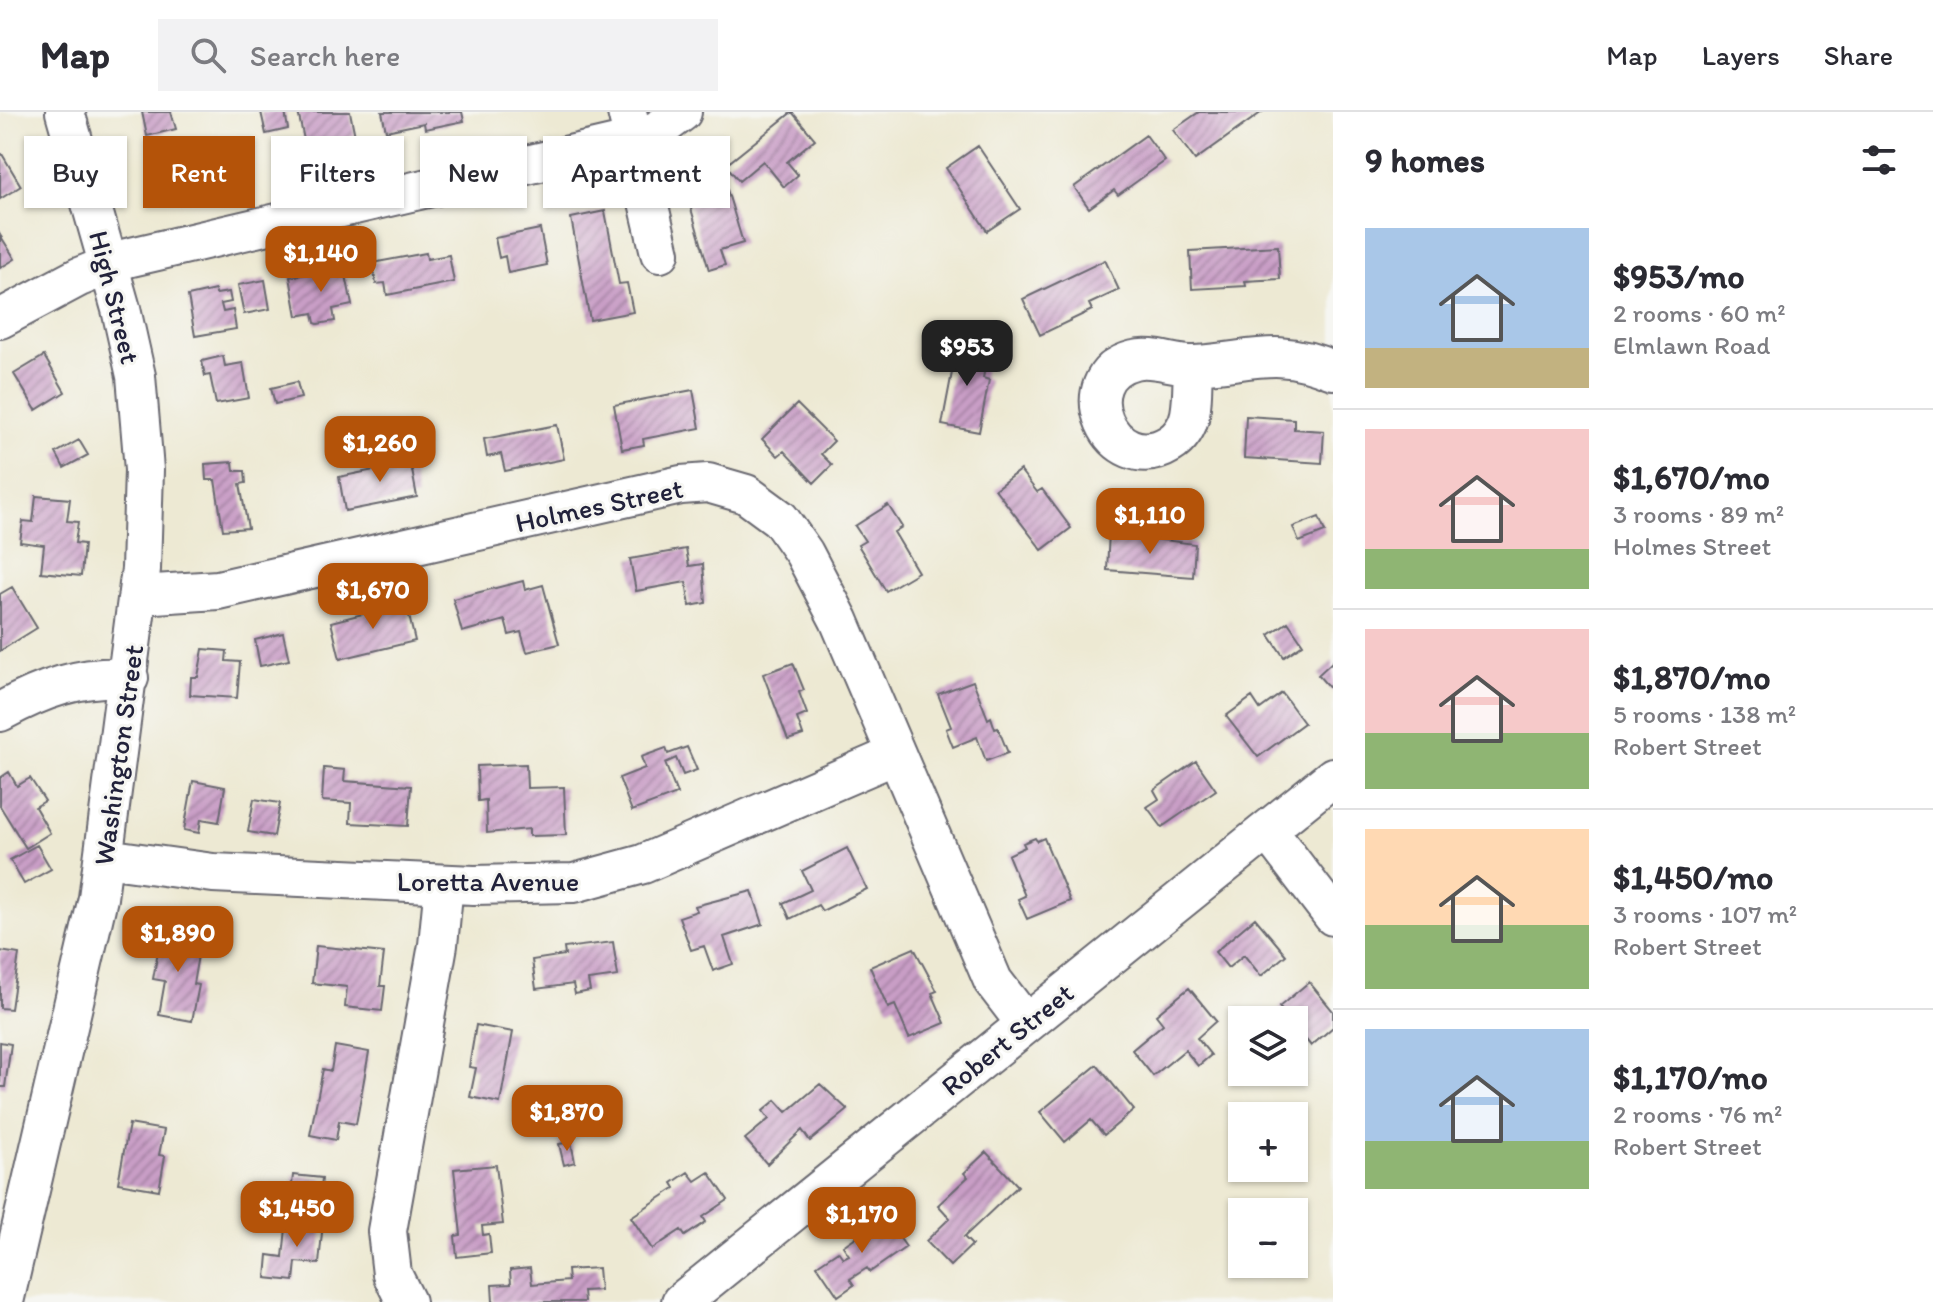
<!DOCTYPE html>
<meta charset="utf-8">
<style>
body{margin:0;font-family:Itim,sans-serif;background:#f2f2f3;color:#2b2b33;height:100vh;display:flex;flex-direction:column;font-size:30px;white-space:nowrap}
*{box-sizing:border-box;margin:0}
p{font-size:26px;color:#7c7c81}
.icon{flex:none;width:44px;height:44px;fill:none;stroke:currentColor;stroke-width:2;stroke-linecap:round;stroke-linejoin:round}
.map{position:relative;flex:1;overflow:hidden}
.details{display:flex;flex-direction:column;background:#fff;width:600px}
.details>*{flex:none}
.hud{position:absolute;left:24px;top:24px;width:760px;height:72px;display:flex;gap:16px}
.controls{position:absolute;left:1228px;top:894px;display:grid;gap:16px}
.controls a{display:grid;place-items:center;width:80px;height:80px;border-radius:0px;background:#fff;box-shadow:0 2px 6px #0004;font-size:40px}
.price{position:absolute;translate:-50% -68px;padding:0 18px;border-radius:16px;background:#b45309;color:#fff;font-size:26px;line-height:52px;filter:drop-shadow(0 2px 4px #0008)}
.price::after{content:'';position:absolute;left:50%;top:48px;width:24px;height:18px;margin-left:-12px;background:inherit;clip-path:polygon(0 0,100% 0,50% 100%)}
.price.on{background:#222;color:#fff}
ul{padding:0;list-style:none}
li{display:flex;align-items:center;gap:24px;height:200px;padding:0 32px}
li+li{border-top:2px solid #e1e1e2}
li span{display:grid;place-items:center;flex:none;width:224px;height:160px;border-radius:0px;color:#555}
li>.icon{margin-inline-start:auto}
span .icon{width:96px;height:96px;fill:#fffc;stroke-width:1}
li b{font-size:34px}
h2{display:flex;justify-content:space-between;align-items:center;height:96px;padding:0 32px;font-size:34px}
.tag{padding:0 28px;border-radius:0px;background:#fff;box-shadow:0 2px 6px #0004;font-size:28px;line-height:72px}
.tag.on{background:#b45309;color:#fff}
header{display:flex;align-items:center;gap:48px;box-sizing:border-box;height:112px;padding:0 40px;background:#fff;border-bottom:2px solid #e1e1e2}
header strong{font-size:38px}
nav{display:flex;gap:44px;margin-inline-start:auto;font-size:28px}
.search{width:560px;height:72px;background:#f2f2f3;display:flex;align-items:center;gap:20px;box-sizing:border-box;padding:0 28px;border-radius:0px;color:#7c7c81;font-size:30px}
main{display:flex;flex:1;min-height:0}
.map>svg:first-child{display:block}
</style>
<header>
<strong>Map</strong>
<div class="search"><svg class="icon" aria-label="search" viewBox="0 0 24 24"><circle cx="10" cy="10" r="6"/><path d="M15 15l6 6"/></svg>Search here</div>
<nav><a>Map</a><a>Layers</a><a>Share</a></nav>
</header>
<main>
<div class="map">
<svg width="1333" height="1190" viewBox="0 0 1333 1190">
<defs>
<pattern id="building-hatch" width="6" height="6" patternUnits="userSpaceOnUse" patternTransform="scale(2)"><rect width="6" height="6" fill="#c99ec6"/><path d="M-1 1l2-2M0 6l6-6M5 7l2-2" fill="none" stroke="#a380a2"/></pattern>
</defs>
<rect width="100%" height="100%" fill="#f6f6f2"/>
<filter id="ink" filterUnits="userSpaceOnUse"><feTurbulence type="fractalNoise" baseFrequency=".0125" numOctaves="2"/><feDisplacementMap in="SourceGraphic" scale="16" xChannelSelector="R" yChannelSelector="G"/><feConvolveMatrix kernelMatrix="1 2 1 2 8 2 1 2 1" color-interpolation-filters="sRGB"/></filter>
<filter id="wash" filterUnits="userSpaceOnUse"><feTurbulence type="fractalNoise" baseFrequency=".006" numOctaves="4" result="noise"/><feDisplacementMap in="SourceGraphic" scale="32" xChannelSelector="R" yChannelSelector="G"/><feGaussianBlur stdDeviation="1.8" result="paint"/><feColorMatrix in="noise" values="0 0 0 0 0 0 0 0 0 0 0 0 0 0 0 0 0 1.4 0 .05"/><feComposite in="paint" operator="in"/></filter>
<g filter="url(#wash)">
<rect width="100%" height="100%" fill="#ede9d3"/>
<g id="blocks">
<path fill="url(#building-hatch)" d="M142,0H171L176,17L147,24Z
M261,0H285L288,17L266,22Z
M298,0H350L355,24L348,25L350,34L328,39L327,33L306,37Z
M382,0H462L464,9L425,17L424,11L386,19Z
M792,0L815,27L787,50L798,63L784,75L763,49L739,69L726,53Z
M1199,0H1262L1195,48L1173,18Z
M1146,23L1165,49L1118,83L1114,78L1089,96L1074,75Z
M978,34L1020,97L987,119L946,56Z
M2,42L21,74L0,87V43Z
M206,44L207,49L232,44L236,64L211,68L213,75L172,82L166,51Z
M725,71L743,131L720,138L725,153L709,158L687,83Z
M605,99L619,172L627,171L633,200L590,208L571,106Z
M540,117L547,153L508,161L505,144L499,146L495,126Z
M0,123L15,147L0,156Z
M1278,134L1280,167L1245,169L1246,174L1192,177L1190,139Z
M426,141L427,147L449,143L454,170L387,183L385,171L376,172L372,151Z
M1105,148L1119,178L1089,192L1092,198L1040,223L1023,187Z
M339,156L340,165L346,163L352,193L333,197L335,209L318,212L315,211L313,201L297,204L290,165Z
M265,168L270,197L244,202L238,173Z
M215,178L216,182L229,180L231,190L221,192L223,200L233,198L236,217L195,224L188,184Z
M958,229L989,235L983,266L989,268L979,320L942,313Z
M44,244L65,280L36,298L14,262Z
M223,244L225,254L243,251L249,286L216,292L210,263L205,264L202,249Z
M297,270L301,286L275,292L271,276Z
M693,278L700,316L643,327L644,333L622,337L614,293Z
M797,292L834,329L821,342L832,353L814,371L784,339L778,344L762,327Z
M1246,304L1294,307V317L1324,319L1322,351L1244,346Z
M557,313L564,347L505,359L501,342L487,345L484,327Z
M79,328L88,343L64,356L56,341Z
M408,337L417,385L345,399L339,365L389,355L386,341Z
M233,350L234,359H245L246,371L240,372L248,416L223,418L215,368H206L205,352Z
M1020,358L1037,380L1042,377L1071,416L1042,438L995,377Z
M36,384L70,387L67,409L78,410L75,431L84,432L81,464L41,460L44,433L20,430L23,409L33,410Z
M888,393L902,415L894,420L918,460L886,479L858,433L865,429L855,414Z
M1319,405L1325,420L1299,430L1293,415Z
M1109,421L1195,432L1193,465L1107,458Z
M686,437L689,454L703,452L706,491L690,494L686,470L636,479L630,447Z
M523,469L525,478L543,473L559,532L527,540L521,520L509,523L505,508L462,520L453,487Z
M12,475L37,516L0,539V482Z
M406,491L415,529L340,547L331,510Z
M1288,510L1303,532L1284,545L1269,523Z
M283,521L289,548L260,554L255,528Z
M203,537L227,539L226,549L240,550L237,586L190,583L191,565H198Z
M1333,549V580L1318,563Z
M793,551L804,578L799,580L807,602L797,606L803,623L788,628L763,562Z
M973,569L988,607L991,605L995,617L998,616L1008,641L986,649L977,625L953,635L946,617L951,615L938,582Z
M1282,581L1304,611L1258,645L1226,604L1252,585L1260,597Z
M687,635L697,658L683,663L676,646L665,651L677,682L632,699L619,666L645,656L641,645L666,636L668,642Z
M1196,649L1216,678L1162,715L1147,695L1159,687L1154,678Z
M526,652L527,676L564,675L566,723L529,724V717L487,721L486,688L478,689L477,654Z
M324,656L345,658L344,669L411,674L408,714L350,711L351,691L322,689Z
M9,660L17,674L30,666L45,689L35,695L50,721L26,736L0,694V666Z
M193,669L225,675L219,710L201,707L199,721L184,718Z
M254,687L280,691L274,724L248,720Z
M1035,726L1037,729L1044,726L1070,789L1027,807L1018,787L1025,784L1008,743L1025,735L1023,731Z
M37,733L51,757L24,772L10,748Z
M847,736L867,777L822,799L818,793L790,807L783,791L811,778L802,759Z
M752,779L763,812L724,825L733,852L713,859L704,834L691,838L679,805L697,799L695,794Z
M1255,806L1286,843L1261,864L1244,843L1228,856L1215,840Z
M162,818L201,826L193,872L199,873L192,909L159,903L165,869L153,867Z
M613,830L618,864L588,868L590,879L575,882L573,872L536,877L532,848L565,843L564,836Z
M316,834L384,841L380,874H385L382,899L345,895L347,875L312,871Z
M914,836L937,879L932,881L945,911L909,926L895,893L888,896L870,855Z
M0,839L19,842L11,897L0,896Z
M1309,870L1333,899V915L1311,934L1294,913V908H1290L1279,895Z
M1189,876L1216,909L1197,926L1211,943L1198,954L1185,938L1153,964L1132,938L1163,912L1156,903Z
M476,913L513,920L500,991L470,985L476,956L469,955Z
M0,930L11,932L5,975H0Z
M335,934L369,940L356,1012L339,1009L336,1028L310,1023L323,957L331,959Z
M1097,953L1134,998L1104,1023L1091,1008L1065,1030L1040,1000Z
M820,972L848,998L810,1029L802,1018L767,1052L745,1027L769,1007L763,999L776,988L787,1000Z
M129,1012L164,1018L159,1043L165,1044L159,1078L118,1071Z
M571,1030L575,1050L564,1053L559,1032Z
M986,1040L1018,1074L964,1125L972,1133L950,1154L926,1129L950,1106L938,1093L968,1065L964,1061Z
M496,1053L503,1112L482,1114L483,1123L489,1122L491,1141L457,1145L455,1124L461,1123L454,1057Z
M688,1060L695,1069L709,1060L728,1088L703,1105L706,1110L685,1124L681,1118L652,1137L631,1105L675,1076L672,1071Z
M293,1063L322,1066L319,1096L306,1095L305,1101L289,1100Z
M885,1105L906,1135L870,1160L867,1156L850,1167L854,1173L838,1184L817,1153L838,1139L843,1146L849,1143L843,1134Z
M287,1107L323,1110L319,1152L296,1150L294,1169L266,1166L268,1143L283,1145Z
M530,1156L532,1172L568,1169L567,1158L598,1156L600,1178L583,1179L584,1190H493L492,1173L511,1172L510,1158Z"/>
</g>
</g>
<g filter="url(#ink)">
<use href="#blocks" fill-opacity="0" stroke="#696870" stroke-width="2"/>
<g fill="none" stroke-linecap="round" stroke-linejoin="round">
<g stroke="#696870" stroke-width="42">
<path id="minor" d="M627,0L660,141
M0,207L79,165L127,146L634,28L658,18L682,0
M1193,253C1192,269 1193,287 1190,302C1188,314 1180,326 1170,332C1111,368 1066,265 1134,248C1154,243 1174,254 1195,253C1252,250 1274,234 1333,258
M139,483L218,478L681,373L708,371L746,382L780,407L804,441L839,508L993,869L1026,912
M0,600C42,577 80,563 129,566
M1268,719L1333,804
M105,746L213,761L474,773L574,771L643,752L895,643
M4,1190L98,786L141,457L144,358L136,264L121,197L65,0
M406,1190L392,1162L387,1119L438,833L444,772
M681,1190L1333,665"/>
</g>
<use href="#minor" stroke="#fff" stroke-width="38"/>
</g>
</g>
<g text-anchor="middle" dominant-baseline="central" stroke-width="6" stroke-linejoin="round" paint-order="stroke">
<g font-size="28" fill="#22223b" stroke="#f6f6f2">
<text transform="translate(115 185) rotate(76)">High Street</text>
<text transform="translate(599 393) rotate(-12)">Holmes Street</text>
<text transform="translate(118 643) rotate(-82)">Washington Street</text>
<text x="488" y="769">Loretta Avenue</text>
<text transform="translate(1007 927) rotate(-39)">Robert Street</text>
</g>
</g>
</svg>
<div class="controls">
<a><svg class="icon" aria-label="layers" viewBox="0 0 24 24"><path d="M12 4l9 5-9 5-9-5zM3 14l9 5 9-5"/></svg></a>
<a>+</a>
<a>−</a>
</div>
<b class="price" style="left:321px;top:182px">$1,140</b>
<b class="price on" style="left:967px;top:276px">$953</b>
<b class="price" style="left:380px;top:372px">$1,260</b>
<b class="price" style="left:1150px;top:444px">$1,110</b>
<b class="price" style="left:373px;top:519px">$1,670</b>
<b class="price" style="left:178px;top:862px">$1,890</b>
<b class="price" style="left:567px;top:1041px">$1,870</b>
<b class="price" style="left:297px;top:1137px">$1,450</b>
<b class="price" style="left:862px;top:1143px">$1,170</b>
<div class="hud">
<a class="tag">Buy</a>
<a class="tag on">Rent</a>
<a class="tag">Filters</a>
<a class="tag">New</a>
<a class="tag">Apartment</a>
</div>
</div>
<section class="details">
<h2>9 homes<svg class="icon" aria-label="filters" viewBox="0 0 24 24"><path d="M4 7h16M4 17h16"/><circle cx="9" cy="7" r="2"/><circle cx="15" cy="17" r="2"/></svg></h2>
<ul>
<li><span style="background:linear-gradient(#a9c7e8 75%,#c2b280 0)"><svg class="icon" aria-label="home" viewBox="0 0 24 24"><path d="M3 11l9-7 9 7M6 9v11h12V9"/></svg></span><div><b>$953/mo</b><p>2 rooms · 60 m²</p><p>Elmlawn Road</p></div></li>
<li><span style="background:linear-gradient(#f6c9c9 75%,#8fb573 0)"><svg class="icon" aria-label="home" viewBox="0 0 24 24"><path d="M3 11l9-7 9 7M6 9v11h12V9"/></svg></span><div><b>$1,670/mo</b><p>3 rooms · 89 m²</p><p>Holmes Street</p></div></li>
<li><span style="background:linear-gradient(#f6c9c9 65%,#8fb573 0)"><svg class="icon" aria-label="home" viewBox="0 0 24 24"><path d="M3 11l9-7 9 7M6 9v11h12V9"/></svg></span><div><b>$1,870/mo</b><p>5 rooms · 138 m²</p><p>Robert Street</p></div></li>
<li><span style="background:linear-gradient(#ffd9b3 60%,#8fb573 0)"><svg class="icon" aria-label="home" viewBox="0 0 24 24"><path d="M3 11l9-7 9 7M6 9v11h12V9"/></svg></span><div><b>$1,450/mo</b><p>3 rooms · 107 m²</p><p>Robert Street</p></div></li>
<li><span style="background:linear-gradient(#a9c7e8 70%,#8fb573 0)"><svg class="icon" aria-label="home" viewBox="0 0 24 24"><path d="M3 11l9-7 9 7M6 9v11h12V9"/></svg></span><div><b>$1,170/mo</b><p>2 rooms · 76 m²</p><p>Robert Street</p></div></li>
</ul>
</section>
</main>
